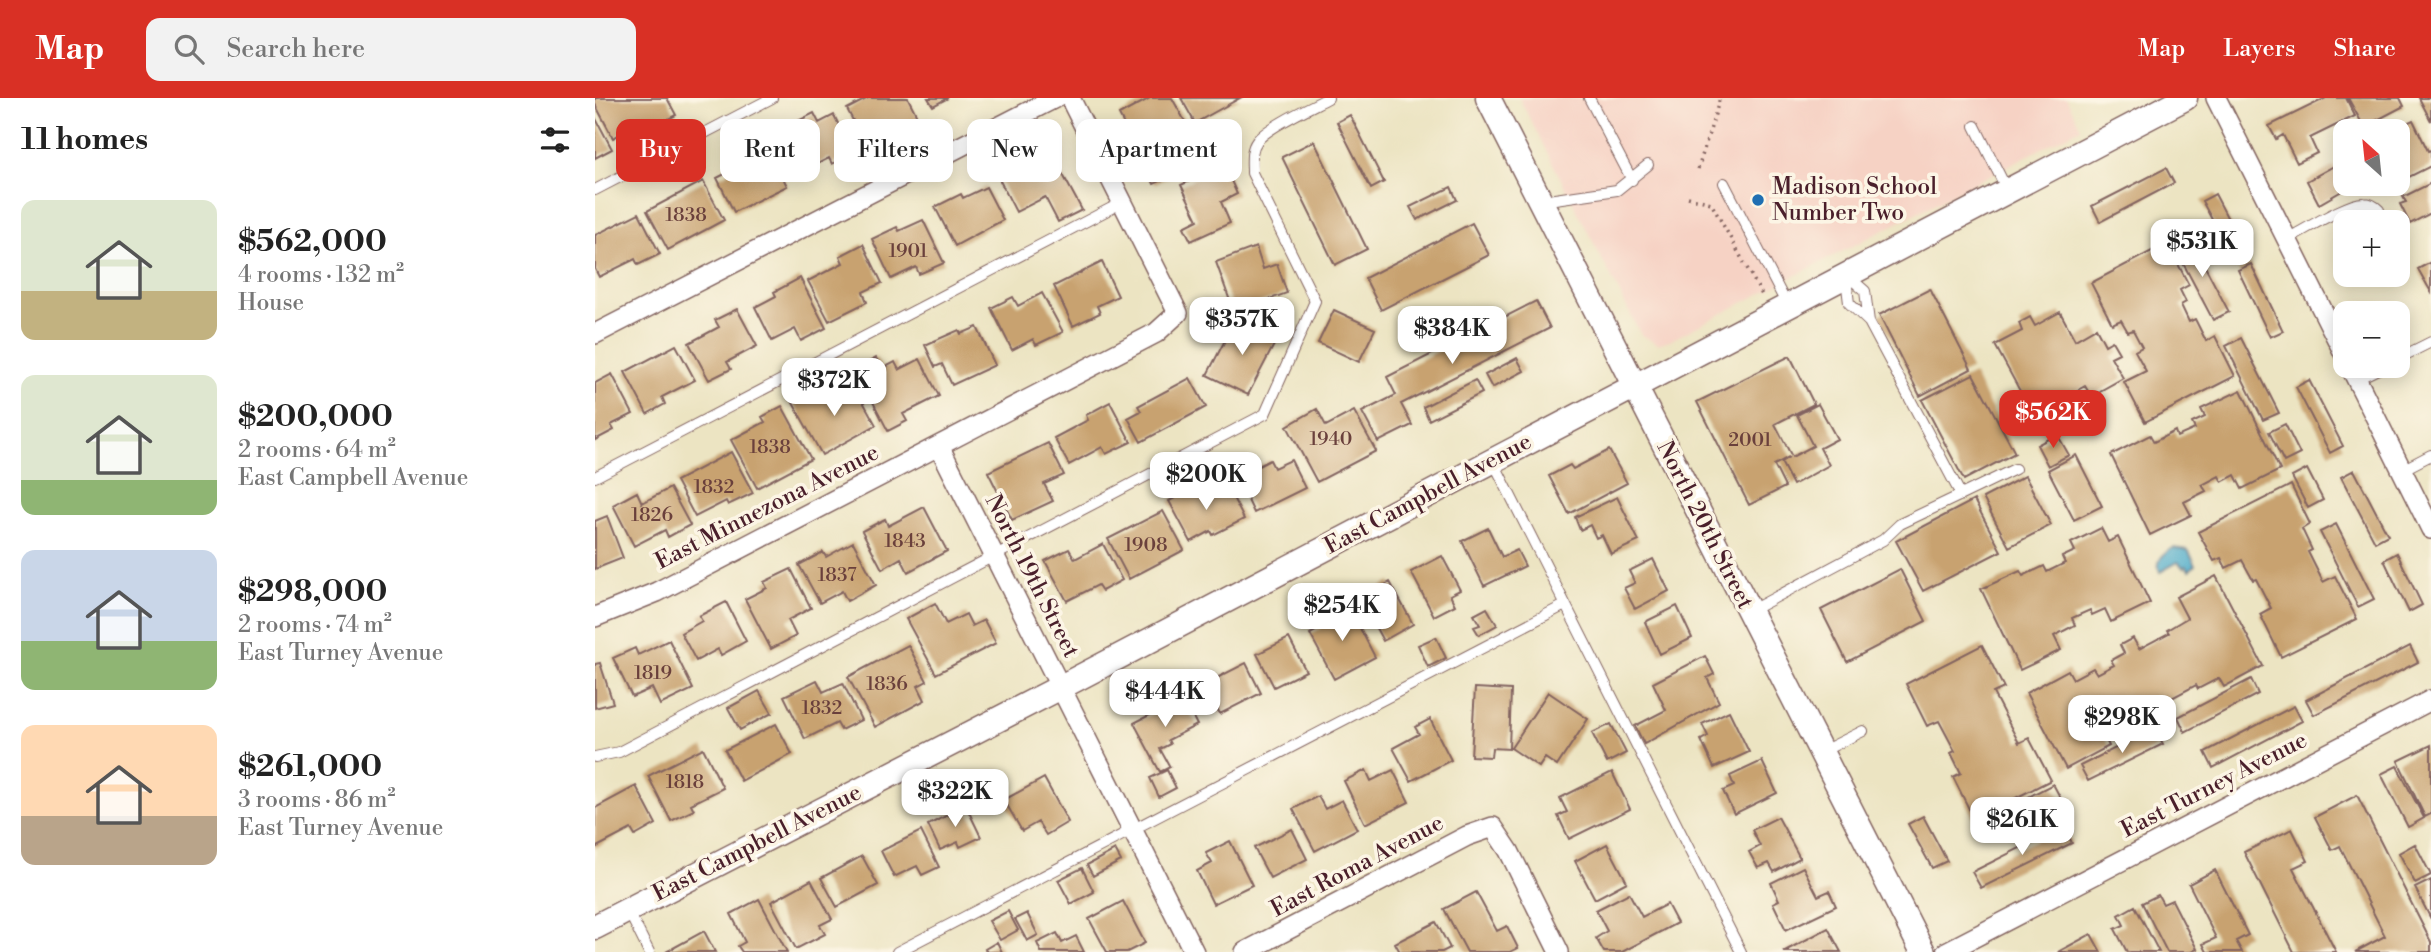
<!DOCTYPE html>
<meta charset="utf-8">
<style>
body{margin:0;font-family:"Libre Bodoni",serif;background:#f2f2f2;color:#222;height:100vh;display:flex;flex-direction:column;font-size:26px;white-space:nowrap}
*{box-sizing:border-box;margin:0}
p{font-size:23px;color:#767676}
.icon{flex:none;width:38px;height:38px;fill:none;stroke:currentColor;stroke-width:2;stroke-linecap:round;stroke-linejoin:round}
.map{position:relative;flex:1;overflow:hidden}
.sheet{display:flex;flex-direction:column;background:#fff;width:595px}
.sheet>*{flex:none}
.banner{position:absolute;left:21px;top:21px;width:665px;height:63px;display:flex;gap:14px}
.needle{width:46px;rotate:333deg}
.controls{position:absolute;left:1738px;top:21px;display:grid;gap:14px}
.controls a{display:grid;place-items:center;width:77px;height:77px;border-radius:14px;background:#fff;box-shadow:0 4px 18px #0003;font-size:35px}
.price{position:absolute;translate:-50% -60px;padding:0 16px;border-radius:14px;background:#fff;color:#222;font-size:23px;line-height:46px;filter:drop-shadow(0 2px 4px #0008)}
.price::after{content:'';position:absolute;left:50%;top:42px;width:21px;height:16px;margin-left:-10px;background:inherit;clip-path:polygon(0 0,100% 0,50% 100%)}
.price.selected{background:#d93025;color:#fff}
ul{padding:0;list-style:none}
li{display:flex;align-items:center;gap:21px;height:175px;padding:0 21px}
li span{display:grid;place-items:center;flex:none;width:196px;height:140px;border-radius:14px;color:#555}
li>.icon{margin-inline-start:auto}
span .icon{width:84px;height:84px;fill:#fffc;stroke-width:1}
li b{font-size:30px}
h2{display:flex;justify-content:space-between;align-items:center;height:84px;padding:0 21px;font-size:30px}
.pill{padding:0 24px;border-radius:14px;background:#fff;box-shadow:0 4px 18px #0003;font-size:24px;line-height:63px}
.pill.selected{background:#d93025;color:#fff}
header{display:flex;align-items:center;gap:42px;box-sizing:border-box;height:98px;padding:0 35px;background:#d93025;color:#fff}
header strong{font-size:33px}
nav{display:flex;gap:38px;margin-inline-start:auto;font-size:24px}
.search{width:490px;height:63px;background:#f2f2f2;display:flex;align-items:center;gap:18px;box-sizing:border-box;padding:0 24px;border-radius:14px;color:#767676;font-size:26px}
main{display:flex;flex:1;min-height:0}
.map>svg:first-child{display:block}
</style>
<header>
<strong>Map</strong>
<div class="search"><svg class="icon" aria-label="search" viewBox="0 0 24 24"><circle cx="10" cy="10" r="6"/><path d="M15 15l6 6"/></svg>Search here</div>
<nav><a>Map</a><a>Layers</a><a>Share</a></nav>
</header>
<main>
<section class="sheet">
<h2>11 homes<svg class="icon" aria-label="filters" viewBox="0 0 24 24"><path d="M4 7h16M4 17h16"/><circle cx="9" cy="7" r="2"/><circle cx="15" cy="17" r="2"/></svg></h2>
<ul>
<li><span style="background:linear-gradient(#dfe7d0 65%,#c2b280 0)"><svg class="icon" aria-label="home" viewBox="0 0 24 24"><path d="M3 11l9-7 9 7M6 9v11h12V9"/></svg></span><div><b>$562,000</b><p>4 rooms · 132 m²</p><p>House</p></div></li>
<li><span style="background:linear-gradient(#dfe7d0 75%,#8fb573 0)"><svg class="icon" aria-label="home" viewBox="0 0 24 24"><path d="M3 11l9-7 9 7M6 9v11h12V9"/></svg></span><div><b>$200,000</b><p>2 rooms · 64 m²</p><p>East Campbell Avenue</p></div></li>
<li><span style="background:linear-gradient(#c9d6e8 65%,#8fb573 0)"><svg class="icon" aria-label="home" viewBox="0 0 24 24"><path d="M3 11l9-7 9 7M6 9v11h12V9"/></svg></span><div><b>$298,000</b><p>2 rooms · 74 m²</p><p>East Turney Avenue</p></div></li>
<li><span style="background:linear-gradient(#ffd9b3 65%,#b9a48a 0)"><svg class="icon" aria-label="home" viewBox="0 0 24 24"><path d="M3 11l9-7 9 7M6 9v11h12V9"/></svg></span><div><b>$261,000</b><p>3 rooms · 86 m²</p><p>East Turney Avenue</p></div></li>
</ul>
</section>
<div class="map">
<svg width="1836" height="854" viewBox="0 0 1836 854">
<rect width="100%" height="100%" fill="#fcf5e5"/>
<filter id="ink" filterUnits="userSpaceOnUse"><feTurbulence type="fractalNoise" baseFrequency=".0143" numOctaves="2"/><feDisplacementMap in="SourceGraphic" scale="14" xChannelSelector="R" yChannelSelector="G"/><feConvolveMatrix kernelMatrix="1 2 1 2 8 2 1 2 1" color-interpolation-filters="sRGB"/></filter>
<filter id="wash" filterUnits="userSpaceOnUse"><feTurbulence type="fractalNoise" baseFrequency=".00686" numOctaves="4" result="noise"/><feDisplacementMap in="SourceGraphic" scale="28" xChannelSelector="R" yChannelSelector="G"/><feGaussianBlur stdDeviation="1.57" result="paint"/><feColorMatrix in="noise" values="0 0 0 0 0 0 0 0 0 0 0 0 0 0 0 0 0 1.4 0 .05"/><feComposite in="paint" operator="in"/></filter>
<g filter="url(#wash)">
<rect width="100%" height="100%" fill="#ece4c2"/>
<path fill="#f6d2c4" d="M924,0H1471L1486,30L1078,241L1063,246L1046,237Z"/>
<path fill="#4babca" stroke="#4a657a" stroke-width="2" d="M1578,450L1593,452L1601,467L1594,472L1591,468L1588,469L1583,464L1565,474C1560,463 1569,455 1578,450Z"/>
<g id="blocks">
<path fill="#c8a26f" d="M0,0H72L81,17L37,40L32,32L18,40L0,6Z
M273,0H313L324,22L302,33L299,26L268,42L252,11Z
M333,0H353L338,8Z
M555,0H577L592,27L543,54L524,17Z
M586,0H645L600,25Z
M1731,0H1751L1760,18L1715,40L1722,55L1702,65L1688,37L1681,41L1674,28Z
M1753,0H1805L1809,8L1769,29Z
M1824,0H1836V23Z
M219,15L224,25L239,17L258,56L237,66L234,60L204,75L187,38L202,31L199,25Z
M755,17L789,84L776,91L742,24Z
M0,19L17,51L0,60Z
M1818,22L1833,53L1836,52V68L1810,81L1805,71L1802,72V33H1795Z
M719,43L772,151L740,167L687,59Z
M175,53L192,88L139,114L122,80Z
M571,55L581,76L559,86L549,65Z
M460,62L487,112L463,124L450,99L421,114L402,77L424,65L428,71L443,63L446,69Z
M629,67L642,96L626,104L635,125L596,143L589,129L603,122L586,87Z
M1739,68L1752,90L1724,106L1712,83Z
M1571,70L1579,85L1505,124L1497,108Z
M108,83L129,122L73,152L52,113Z
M1836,85V115L1815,126L1805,106L1811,104L1808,99Z
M391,89L408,122L360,148L340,109L366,96L368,100Z
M856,89L862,102L822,122L815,109Z
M1620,96L1647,148L1635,155L1607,103Z
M44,115L65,156L43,167L40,161L4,179L0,171V137Z
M1755,115L1760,124H1750V162L1740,143L1748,139L1740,123Z
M328,122L349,165L324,176L321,169L296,181L277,141L302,129L304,133Z
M877,125L894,157L786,212L770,180Z
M1595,140L1634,214L1618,222L1579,148Z
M1572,145L1594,187L1585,192L1591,204L1586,207L1594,224L1600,221L1611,243L1620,238L1640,278L1550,324L1529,284L1551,273L1540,253L1547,249L1538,232L1533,234L1526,222L1517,226L1496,185Z
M268,146L287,185L268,194L272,204L234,223L213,183L248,165L245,158Z
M661,149L668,171L682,166L692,195L639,214L621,164Z
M507,164L523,198L502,208L505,215L478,228L459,188Z
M1836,164V194L1823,171Z
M1656,166L1688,233L1675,239L1643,172Z
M205,180L231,230L206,243L200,231L177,243L160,209L181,198L179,194Z
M1335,191L1376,271L1325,298L1284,217Z
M447,195L468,234L441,247L438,241L417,252L396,210L418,199L423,208Z
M941,203L955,230L806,306L817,327L783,344L767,314L801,297L792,279Z
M142,211L162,248L132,264L136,271L114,282L94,245L124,229L120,222Z
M739,212L780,231L764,264L723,245Z
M1465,214L1480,242L1501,230L1510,247L1517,243L1524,255L1516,259L1528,280L1496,298L1490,288L1438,317L1400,247L1427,233L1424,225L1435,219L1440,228Z
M641,221L682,241L653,297L612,277Z
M382,229L400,267L357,287L347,266L340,269L330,247L364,232L366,236Z
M1646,240L1684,315L1668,322L1631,248Z
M81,247L100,282L67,299L70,306L52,316L30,274Z
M1195,258L1219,306L1180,326L1197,359L1218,348L1202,317L1223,306L1242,341L1225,350L1234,367L1198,387L1186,364L1194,359L1179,367L1190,389L1154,407L1102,304Z
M281,260L287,271L300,264L304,272L325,261L344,298L308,316L312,323L293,333L261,271Z
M922,260L929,273L897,290L890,277Z
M17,276L38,316L16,327L19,332L0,342V285Z
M1378,276L1420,355L1369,382L1327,302Z
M595,280L611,309L546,344L533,320L546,313L543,308Z
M880,282L887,295L834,322L828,309Z
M1714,282L1748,348L1735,355L1701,289Z
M229,288L237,303L261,291L281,327L227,357L198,305Z
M1646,292L1685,372L1647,391L1640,377L1627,384L1624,378L1607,387L1611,393L1589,404L1596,417L1555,437L1516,357L1555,337L1559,344L1580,333L1582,339L1600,331L1597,325L1610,319L1606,311Z
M515,304L536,344L511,356L507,349L474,367L459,340L493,322L491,317Z
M187,308L216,361L162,390L136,342L170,324L167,319Z
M722,311L731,328L759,313L781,353L722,384L692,328Z
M1690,326L1705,356L1689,364L1674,334Z
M1462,336L1474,357L1453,368L1442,347Z
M453,345L469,377L449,386L458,403L417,422L393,374Z
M1014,352L1032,385L974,416L954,378L975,367L978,371Z
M136,354L158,395L133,407L131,403L100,419L81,383Z
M1481,357L1507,408L1479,422L1453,372Z
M675,362L679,370L696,362L710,390L659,415L642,379Z
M1712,371L1728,402L1713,410L1697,379Z
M1759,372L1793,437L1780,444L1746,379Z
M1430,378L1456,427L1414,449L1388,400Z
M604,387L612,401L633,390L649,421L618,437L616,433L596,444L574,403Z
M1696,387L1715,426L1707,431L1717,452L1713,454L1728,484L1740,478L1762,521L1686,559L1665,516L1676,510L1661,481L1658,482L1647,462L1631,470L1626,460L1619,463L1603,434Z
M75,390L95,427L73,439L70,432L39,448L18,407L42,394L47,405Z
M1022,399L1044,443L1016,456L1007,437L1001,440L995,427L985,432L980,419Z
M1379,402L1406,453L1328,493L1301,443Z
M329,409L352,453L313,474L306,460L287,471L267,433L290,421L293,428Z
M568,413L589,452L534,481L513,441Z
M12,418L28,460L0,471V423Z
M1741,426L1779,501L1763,509L1725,434Z
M893,430L907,459L922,452L930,468L889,488L867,443Z
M1506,430L1513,444L1523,439L1555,505L1516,524L1510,511L1497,517L1495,512L1477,520L1480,527L1459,538L1466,552L1425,572L1386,491L1425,473L1428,478L1449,468L1452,474L1470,465L1467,459L1480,453L1476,445Z
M258,444L281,487L252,503L247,493L225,505L204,467L228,454L231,459Z
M508,446L527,482L507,493L503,487L472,503L450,463L474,451L480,461Z
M1802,455L1827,507L1814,514L1789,462Z
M847,458L865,492L855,497L860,507L839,518L816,474Z
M1058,461L1074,493L1040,511L1029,490L1040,485L1034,473Z
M196,471L216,510L193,522L201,538L176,551L150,501L172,490L169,484Z
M1305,471L1331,523L1252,564L1226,512Z
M1621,478L1668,568L1629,589L1624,580L1603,591L1601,587L1571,603L1577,614L1563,621L1557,610L1528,625L1530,630L1510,640L1514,648L1471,671L1431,595L1473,572L1478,581L1498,570L1502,576L1519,567L1516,562L1529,555L1525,547L1538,540L1544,551L1574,535L1572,532L1592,520L1581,499Z
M795,484L818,526L788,543L765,501Z
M131,504L151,543L126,557L123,551L101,563L86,535L107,523L104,518Z
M340,505L351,526L371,516L377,528L389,522L401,545L341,576L311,521Z
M1082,508L1097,540L1065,556L1050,524Z
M754,509L780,559L739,581L715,536L726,530L724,525Z
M892,510L902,527L884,537L879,529L885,527L879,517Z
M841,539L851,560L833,569L823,547Z
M694,540L711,573L679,589L662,556Z
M74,542L98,591L65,607L57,590L37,599L18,560L40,550L43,557Z
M313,547L332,583L323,588L330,602L280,629L253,579Z
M1387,547L1409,590L1398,595L1424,645L1434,640L1456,682L1379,721L1358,679L1366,675L1356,655L1360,653L1344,623L1332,628L1311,586Z
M1815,548L1823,564L1719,617L1711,602Z
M1110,558L1119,576L1112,580L1124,604L1049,646L1040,628L1071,612L1058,585Z
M5,565L18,605L0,610V566Z
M651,565L666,595L625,616L610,586Z
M1656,581L1663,596L1590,634L1583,619Z
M222,582L228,594L248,585L266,622L246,632L242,625L210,641L189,598Z
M880,590L916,592L914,651L897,650L896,659L876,658Z
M164,593L177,615L145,632L133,610Z
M953,594L993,621L962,668L950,660L944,669L916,650Z
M588,600L602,627L573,642L575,646L565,651L575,669L565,674L539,625Z
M1699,608L1707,623L1618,670L1610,654Z
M1134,613L1154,654L1119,670L1106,642L1113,638L1107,626Z
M835,621L856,662L816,683L798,650L824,636L820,629Z
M181,626L197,656L146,683L130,652Z
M1016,626L1031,655L1012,665L997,635Z
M1560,630L1568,646L1493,683L1485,668Z
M1836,647V716L1830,719L1803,663Z
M108,650L128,690L96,706L99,712L76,723L53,678Z
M1167,663L1182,695L1139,716L1128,693L1139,688L1135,678Z
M1802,668L1829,720L1813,729L1786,676Z
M572,672L581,690L564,699L555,680Z
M771,672L776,683L798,672L814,704L770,726L749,683Z
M1017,674L1035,711L974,741L963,718L972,714L965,700Z
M449,680L473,724L451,737L443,724L427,733L409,702Z
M1458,686L1465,699L1406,731L1399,717Z
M41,688L61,726L40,738L36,731L0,750V710Z
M1762,697L1836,844V854H1760L1790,838L1745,748L1737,752L1720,719Z
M723,698L730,711L747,702L762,731L720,753L698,711Z
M371,708L386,739L365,749L363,744L345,752L333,727Z
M1328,718L1352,763L1337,770L1313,726Z
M1183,719L1205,760L1179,774L1174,765L1163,770L1154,754L1165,748L1157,732Z
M1469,728L1477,745L1386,790L1377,774Z
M697,731L712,761L675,780L659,750Z
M1697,731L1713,763L1698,770L1741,854H1699L1649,754Z
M326,733L344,769L327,777L322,768L299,779L286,753Z
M635,743L657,787L618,806L602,773L617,765L611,755Z
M1012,746L1032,784L1000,801L980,763Z
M1820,746L1836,777L1820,785L1804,755Z
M520,752L526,763L498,778L492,767Z
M267,758L283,787L242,809L226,780Z
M1208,769L1223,798L1234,793L1241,808L1191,832L1178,805L1184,802L1176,785Z
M487,770L499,794L476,806L463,782Z
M1620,772L1653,837L1641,843L1647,854H1612L1608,846L1621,840L1594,786Z
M216,782L237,821L225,827L230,836L201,851L176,804Z
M1836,782V821L1820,790Z
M881,794L902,833L912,828L923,850L915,854H872L849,811Z
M1034,795L1047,819L1072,806L1082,825L1027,854H1009L1001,840L1012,833L1001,812Z
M1563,797L1568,806L1577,802L1602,851L1596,854H1572L1547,805Z
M164,801L192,854H147L143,848L150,844L136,816Z
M528,803L550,845L532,854H512L494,821Z
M1540,808L1564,854H1532L1520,831L1529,827L1524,817Z
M413,813L423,832L405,842L394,823Z
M432,815L443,837L432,843L420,821Z
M841,824L855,850L847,854H805L800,845Z
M1233,830L1246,854H1188Z
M109,833L120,854H71Z
M462,835L467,845L481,838L489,854H446L442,845Z
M1496,836L1506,854H1463Z
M402,844L407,854H392L390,851Z"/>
</g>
</g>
<g filter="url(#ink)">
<use href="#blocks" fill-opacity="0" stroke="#836460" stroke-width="2"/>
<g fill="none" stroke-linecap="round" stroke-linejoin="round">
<g stroke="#836460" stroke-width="12">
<path id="service" d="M994,0L1037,82
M1380,28L1412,92
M1129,85L1192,207
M0,92L177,0
M946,103L1022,92L1053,67
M1692,141C1708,133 1753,104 1769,105C1775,105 1780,108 1784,112
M1254,179L1270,193L1274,224
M1802,261L1836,244
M1762,281L1789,268
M898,363L1146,854
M1807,372L1836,357
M0,379L528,104
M1366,397L1420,371
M1155,513L1288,442L1305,426L1366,397L1274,224L1254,205L1251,181
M1228,653L1268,633
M0,659L24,654L670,316L720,203L657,75C657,64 655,52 662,43C672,29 716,9 733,0
M34,814L54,854
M302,854L970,507"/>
</g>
<g stroke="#836460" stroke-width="22">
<path id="minor" d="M1621,0L1750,257
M0,236L460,0
M1755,268L1836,431
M344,348L599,854
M0,519L62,494L561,235L583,215L475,0
M650,854L872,738L898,729L914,753L964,854
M1351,854L1836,602"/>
</g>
<g stroke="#836460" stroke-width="27">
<path id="tertiary" d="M893,0L1328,854
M0,829L466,589L1590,0"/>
</g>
<path stroke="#836460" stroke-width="3.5" stroke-dasharray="2 5" stroke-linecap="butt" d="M1103,71L1125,0
M1093,99L1116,105L1167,197"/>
<use href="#service" stroke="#fff" stroke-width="10"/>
<use href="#minor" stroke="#fff" stroke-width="19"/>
<use href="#tertiary" stroke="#fff" stroke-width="24"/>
</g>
</g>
<circle fill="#1f6fb2" stroke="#fcf5e5" stroke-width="2.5" cx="1163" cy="102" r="7"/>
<g text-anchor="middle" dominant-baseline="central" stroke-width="7" stroke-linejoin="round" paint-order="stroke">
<g font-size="19" fill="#6a403c">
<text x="91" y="117">1838</text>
<text x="313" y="153">1901</text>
<text x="736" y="341">1940</text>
<text x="1155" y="342">2001</text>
<text x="175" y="349">1838</text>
<text x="119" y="389">1832</text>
<text x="57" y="417">1826</text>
<text x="310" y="443">1843</text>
<text x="551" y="447">1908</text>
<text x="242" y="477">1837</text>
<text x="58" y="575">1819</text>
<text x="292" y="586">1836</text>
<text x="227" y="610">1832</text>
<text x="90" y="684">1818</text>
</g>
<g font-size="23" fill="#4a1f2b" stroke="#fcf5e5" text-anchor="start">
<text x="1177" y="89">Madison School<tspan x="1177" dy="26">Number Two</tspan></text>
</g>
<g font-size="23" fill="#4a1f2b" stroke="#fcf5e5">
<text transform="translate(833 396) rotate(-28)">East Campbell Avenue</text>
<text transform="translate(172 409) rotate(-27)">East Minnezona Avenue</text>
<text transform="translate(1110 427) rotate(63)">North 20th Street</text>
<text transform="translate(437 478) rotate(63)">North 19th Street</text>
<text transform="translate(1619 687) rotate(-27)">East Turney Avenue</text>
<text transform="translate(162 745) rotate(-27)">East Campbell Avenue</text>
<text transform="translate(762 768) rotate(-28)">East Roma Avenue</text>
</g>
</g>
</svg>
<div class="controls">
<a><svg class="needle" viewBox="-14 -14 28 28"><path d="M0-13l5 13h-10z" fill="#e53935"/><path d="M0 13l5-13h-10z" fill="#767676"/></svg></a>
<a>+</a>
<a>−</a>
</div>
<b class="price" style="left:1607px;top:181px">$531K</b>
<b class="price" style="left:647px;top:259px">$357K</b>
<b class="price" style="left:857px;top:268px">$384K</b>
<b class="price" style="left:239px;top:320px">$372K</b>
<b class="price selected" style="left:1458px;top:352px">$562K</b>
<b class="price" style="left:611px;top:414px">$200K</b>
<b class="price" style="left:747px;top:545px">$254K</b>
<b class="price" style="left:570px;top:631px">$444K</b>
<b class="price" style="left:1527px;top:657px">$298K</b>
<b class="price" style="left:360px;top:731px">$322K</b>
<b class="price" style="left:1427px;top:759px">$261K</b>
<div class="banner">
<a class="pill selected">Buy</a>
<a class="pill">Rent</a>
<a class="pill">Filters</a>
<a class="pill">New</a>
<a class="pill">Apartment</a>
</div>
</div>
</main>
